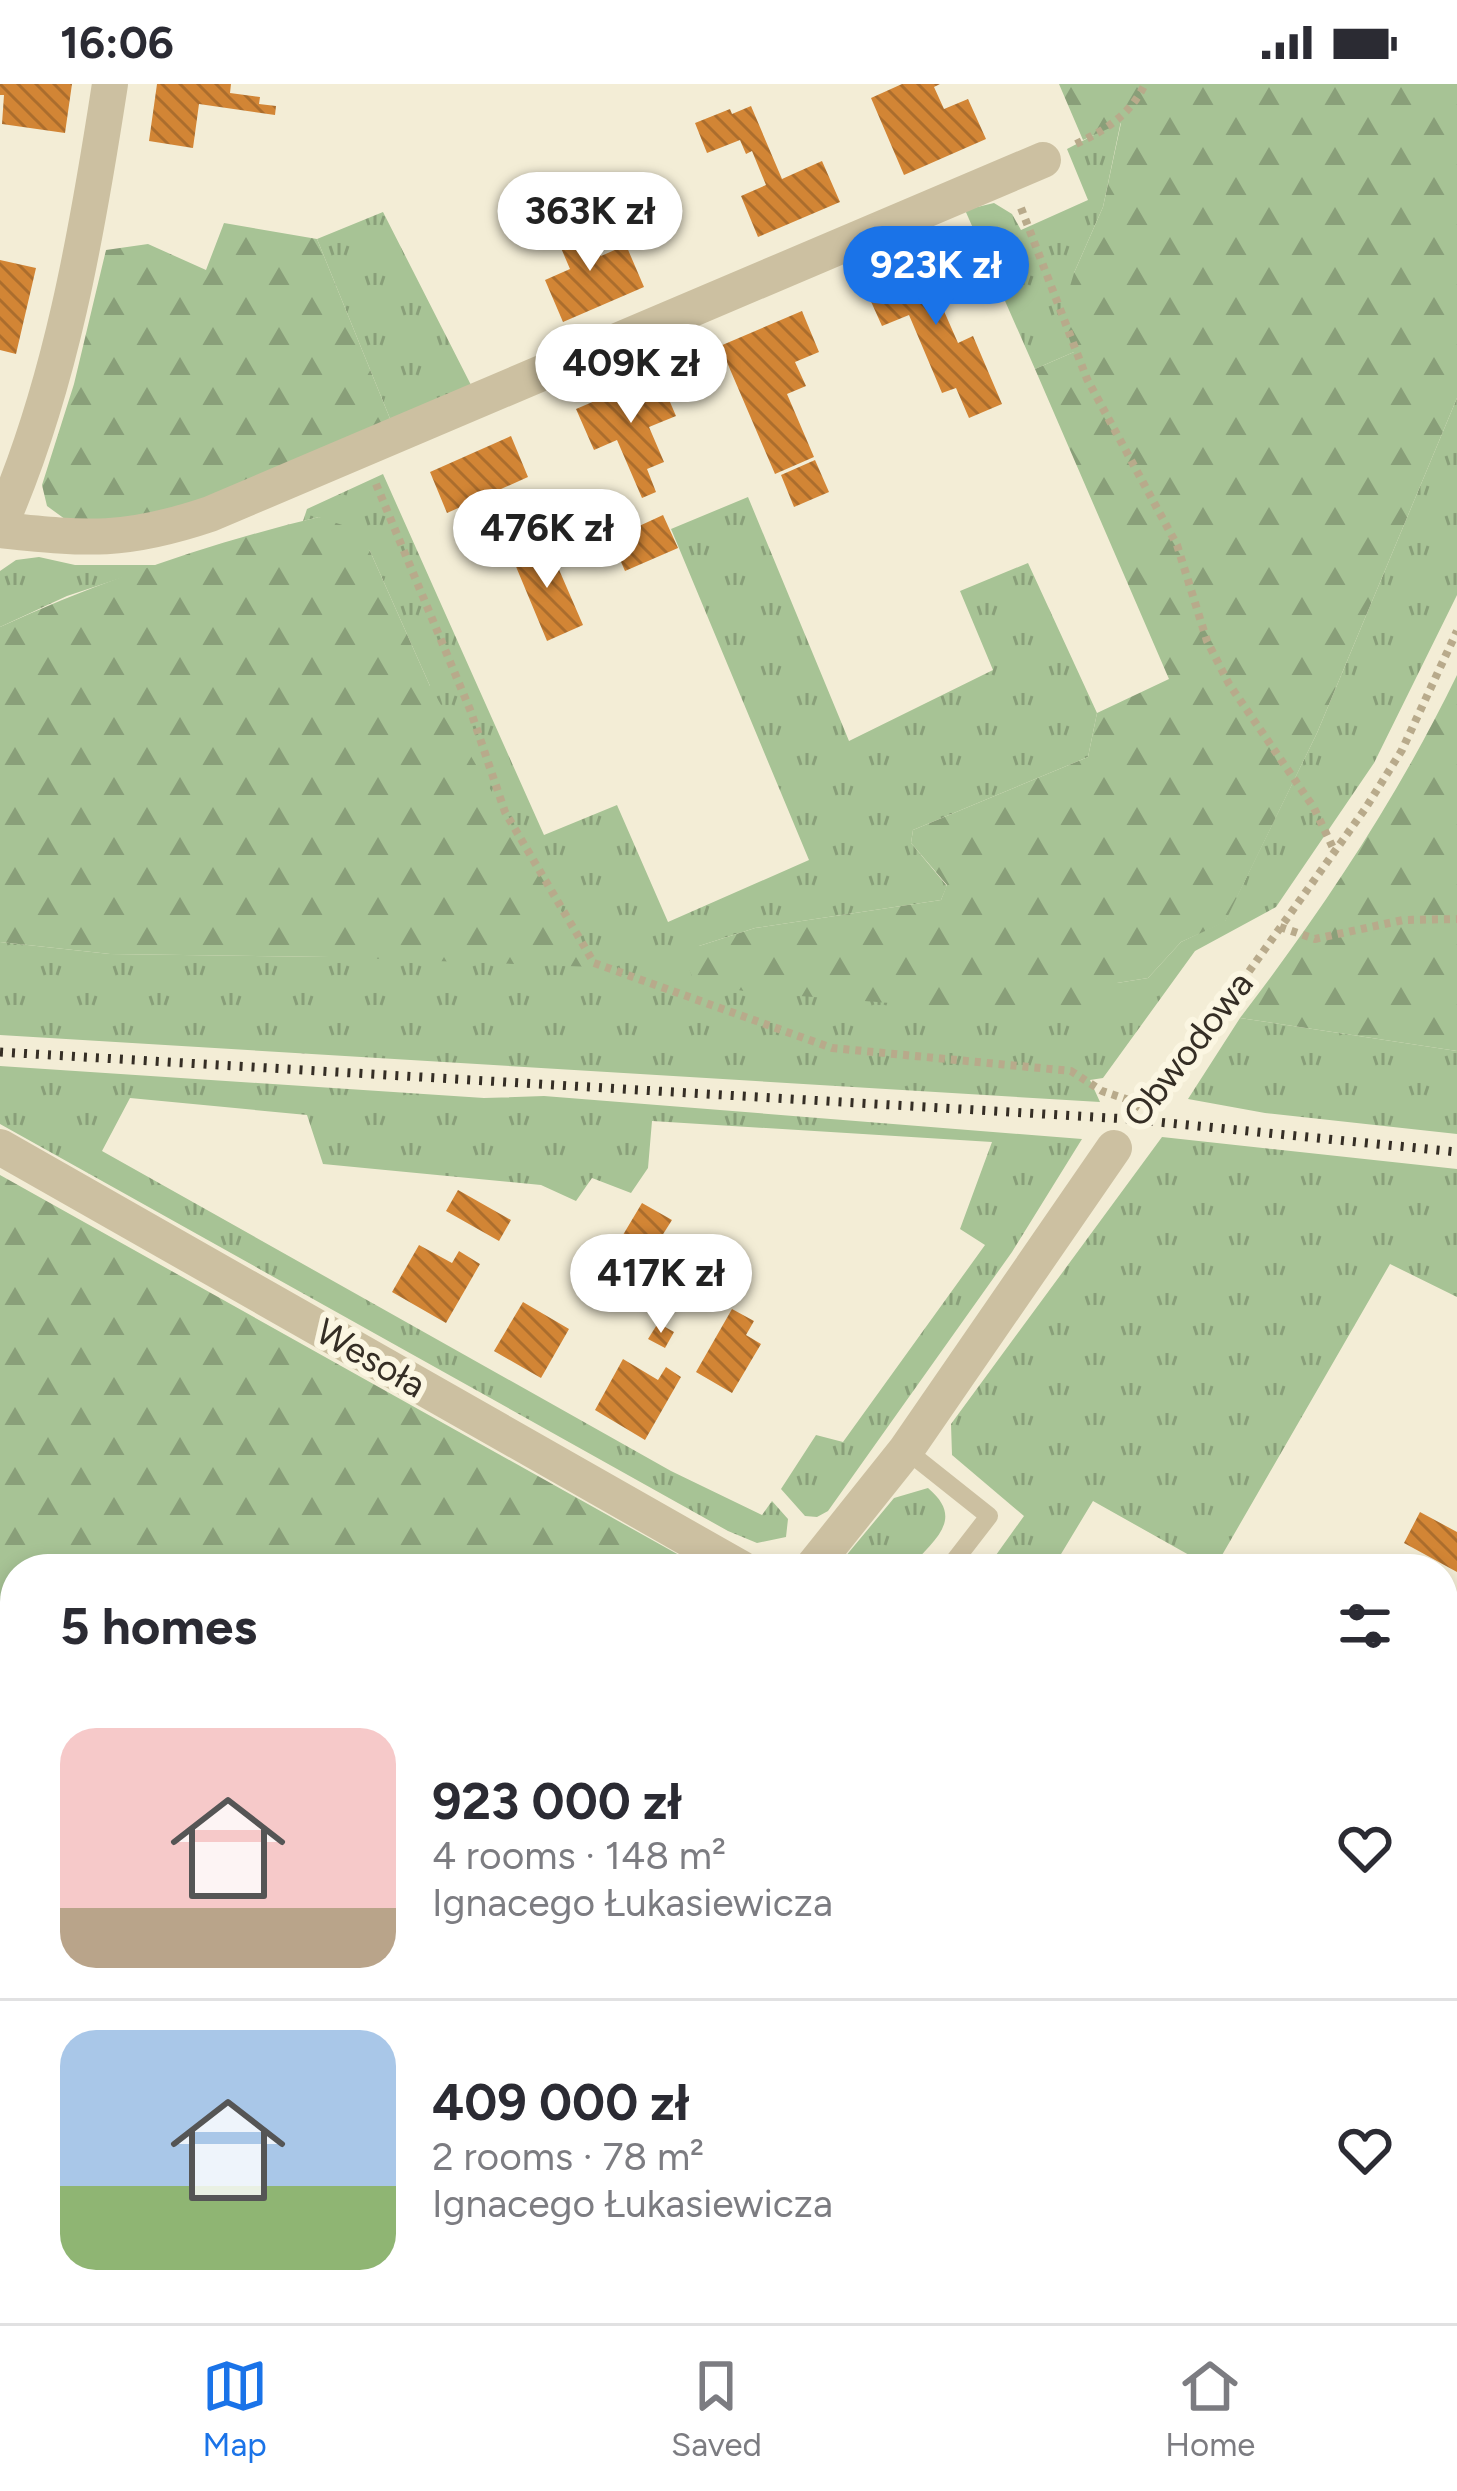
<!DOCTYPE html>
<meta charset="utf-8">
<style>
body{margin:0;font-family:Figtree,sans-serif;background:#f7f7f7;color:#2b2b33;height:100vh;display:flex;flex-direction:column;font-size:45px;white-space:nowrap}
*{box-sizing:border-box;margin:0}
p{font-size:39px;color:#7c7c81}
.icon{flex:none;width:66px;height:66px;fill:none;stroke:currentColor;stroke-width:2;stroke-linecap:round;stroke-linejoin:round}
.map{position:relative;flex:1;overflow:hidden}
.details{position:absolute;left:0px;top:1470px;width:1458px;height:771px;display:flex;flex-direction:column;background:#fff;border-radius:48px 48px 0 0;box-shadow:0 6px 18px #0003}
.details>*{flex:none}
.price{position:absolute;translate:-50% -102px;padding:0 27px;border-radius:42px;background:#fff;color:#222;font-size:39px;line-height:78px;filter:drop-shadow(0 3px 6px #0008)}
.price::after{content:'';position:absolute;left:50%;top:72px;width:36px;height:27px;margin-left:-18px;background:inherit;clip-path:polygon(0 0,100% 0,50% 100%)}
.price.active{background:#1a73e8;color:#fff}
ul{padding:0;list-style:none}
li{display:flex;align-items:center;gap:36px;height:300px;padding:0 60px}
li+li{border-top:3px solid #e1e1e2}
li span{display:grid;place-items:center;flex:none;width:336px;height:240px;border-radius:36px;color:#555}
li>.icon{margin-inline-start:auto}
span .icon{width:144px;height:144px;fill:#fffc;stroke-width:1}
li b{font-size:51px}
h2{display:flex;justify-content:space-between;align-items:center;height:144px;padding:0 60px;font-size:51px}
.status{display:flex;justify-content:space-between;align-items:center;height:84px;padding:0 60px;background:#fff;direction:ltr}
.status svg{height:33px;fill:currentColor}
.menu{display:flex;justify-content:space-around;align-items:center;height:168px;border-top:3px solid #e1e1e2;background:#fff;font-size:33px;color:#7c7c81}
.menu a{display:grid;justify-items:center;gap:6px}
.menu .active{color:#1a73e8}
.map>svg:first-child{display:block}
</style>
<div class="status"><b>16:06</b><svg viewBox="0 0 49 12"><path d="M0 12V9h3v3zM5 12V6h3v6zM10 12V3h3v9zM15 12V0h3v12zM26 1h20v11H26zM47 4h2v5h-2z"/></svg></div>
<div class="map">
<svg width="1457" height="2239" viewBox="0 0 1457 2239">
<defs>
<pattern id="grass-tufts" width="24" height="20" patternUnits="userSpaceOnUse" patternTransform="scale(3)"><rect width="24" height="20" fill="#a7c395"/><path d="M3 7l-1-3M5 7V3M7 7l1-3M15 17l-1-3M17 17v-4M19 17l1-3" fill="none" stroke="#899f79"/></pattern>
<pattern id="forest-firs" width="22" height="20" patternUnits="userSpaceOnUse" patternTransform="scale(3)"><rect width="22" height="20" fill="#a7c395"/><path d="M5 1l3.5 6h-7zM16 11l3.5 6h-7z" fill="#899f79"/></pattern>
<pattern id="building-back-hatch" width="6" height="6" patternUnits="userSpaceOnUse" patternTransform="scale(3)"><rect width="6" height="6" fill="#d28535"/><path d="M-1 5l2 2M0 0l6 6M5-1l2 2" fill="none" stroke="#ab6d2d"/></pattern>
</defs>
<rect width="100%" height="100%" fill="#f3edd6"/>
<path fill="url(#grass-tufts)" d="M1121,37L1103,123L1074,189V268L1035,285L965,126L994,119L1012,130L1021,146L1088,116L1067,65Z
M383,128L472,303L391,337L317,155Z
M1457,314V511L1374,679L1276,823L1195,867L1103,994L1090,996L1100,1018L0,951V858L110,870L329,873L430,602L370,467L319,433L303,437L307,425L383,390L544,751L617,721L668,838L809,776L671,445L748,413L849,657L993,586L960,507L1028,479L1097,629L1088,673L913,746L911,759L947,802L941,816L755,844L699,862L1117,899L1148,894L1181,858L1225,837L1317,649Z
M39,473L75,481H160L67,512L0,543V487L16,476Z
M1240,934L1457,967V1050L1265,1029L1188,1015Z
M0,982L484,1014L544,1012L1082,1055L1012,1168L828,1427L817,1433L805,1432L781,1405L816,1351L843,1358L985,1161L960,1145L992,1058L652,1037L648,1084L631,1109L592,1094L576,1117L541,1101L323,1080L307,1031L130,1014L102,1067L671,1387L762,1431L772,1417L788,1435L786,1453L757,1459L728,1447L0,1040Z
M1162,1053L1457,1085V1213L1390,1180L1214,1485L1093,1417L1052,1485H986L1024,1432L952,1371L951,1340Z
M928,1404C966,1436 933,1456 909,1485H835L894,1414Z"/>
<path fill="url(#forest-firs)" d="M1059,0H1457V314L1317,649L1225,838L1181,858L1148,894L1117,899L1095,935L749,908L695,898L686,880L699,862L755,844L941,816L947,801L911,759L913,746L1088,673L1097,629L1169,595L1035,285L1074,268L1061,232L1074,189L1103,123L1121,39L1083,56Z
M224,139L317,155L391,337L164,432L69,438L47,422L42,401L74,300L106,166L148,160L206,186Z
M319,433L351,444L370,467L430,602L594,883L329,873L110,870L0,858V543C101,497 210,459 319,433Z
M1457,591V967L1240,934C1322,827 1398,713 1457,591Z
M0,1091L704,1485H15V2137L0,2147Z
M15,2198V2226H1101L1122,2239H0V2207Z
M1137,2226H1237L1260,2239H1129Z"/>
<path fill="url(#building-back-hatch)" d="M0,0H72L65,49L2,40L4,11H0Z
M157,0H231L230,9L260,13L259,20L276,22L275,31L199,20L193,64L149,57Z
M902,0H940L934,3L944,25L968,15L986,55L904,91L871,14Z
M751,22L782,95L822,77L840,118L758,153L741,112L766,101L752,67L746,70L740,56L707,69L695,39L730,25L732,30Z
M586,137L601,172L626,161L644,203L563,238L545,196L570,185L555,150Z
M945,167L963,207L940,218L958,259L973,252L1002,320L969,334L956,304L942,309L909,231L882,242L864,202Z
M0,176L36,184L16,270L0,266Z
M802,227L819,268L795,278L806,302L787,310L814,373L775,390L720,262Z
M658,290L676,332L649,343L664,378L647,385L656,408L642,414L617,356L594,366L576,325Z
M511,352L528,393L447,429L430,388Z
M815,376L829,408L794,423L781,391Z
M663,431L678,464L625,487L611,455Z
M547,458L583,541L547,557L512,473Z
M458,1106L511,1136L499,1157L446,1127Z
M642,1119L672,1136L660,1155L651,1151L608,1225L586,1213Z
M419,1161L452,1179L459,1167L480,1180L446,1239L392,1208Z
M523,1218L569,1245L541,1294L494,1267Z
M732,1225L754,1237L746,1251L761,1260L732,1309L696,1288Z
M658,1239L674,1248L665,1264L648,1255Z
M623,1275L658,1296L666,1283L681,1293L645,1356L595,1326Z
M1420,1428L1457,1448V1488L1404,1459Z
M1452,2031L1457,2034L1454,2132L1443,2125V2045Z"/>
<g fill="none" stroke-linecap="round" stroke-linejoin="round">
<path stroke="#b8aa8b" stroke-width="8" stroke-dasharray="6 6" stroke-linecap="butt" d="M1076,60C1107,45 1130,31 1145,0
M1021,124L1087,295L1177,461L1207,557L1229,600L1314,724L1334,766
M376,400L471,628L505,728L594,879L832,964L1071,987L1102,1007L1138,1019
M1280,843L1315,855L1403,836L1457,835
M1128,1035L1138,1019L1190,970L1365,725L1402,666L1457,547"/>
<path stroke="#ccc0a1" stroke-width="18" d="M906,1366L989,1432L948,1485
M1443,1876L1457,1848"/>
<path stroke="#ccc0a1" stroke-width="36" d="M0,441C61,302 87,149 110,0
M0,446C88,455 124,459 210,430L1043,76
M0,1063L742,1485
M811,1485L906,1366L1114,1064
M1443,1907L1457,1916
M0,2173L15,2163"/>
<path stroke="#352e25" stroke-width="9" stroke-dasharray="3 9" stroke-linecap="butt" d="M0,968L1128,1035L1457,1068"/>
</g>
<g text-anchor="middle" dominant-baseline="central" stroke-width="12" stroke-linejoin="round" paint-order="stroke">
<g font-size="36" fill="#352e25" stroke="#fbf6e2">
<text transform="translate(1188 965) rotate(-52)">Obwodowa</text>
<text transform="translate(371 1274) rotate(30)">Wesoła</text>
</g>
</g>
</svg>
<b class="price" style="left:590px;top:190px">363K zł</b>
<b class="price active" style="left:936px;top:244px">923K zł</b>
<b class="price" style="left:631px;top:342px">409K zł</b>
<b class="price" style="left:547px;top:507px">476K zł</b>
<b class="price" style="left:661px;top:1252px">417K zł</b>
<section class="details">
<h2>5 homes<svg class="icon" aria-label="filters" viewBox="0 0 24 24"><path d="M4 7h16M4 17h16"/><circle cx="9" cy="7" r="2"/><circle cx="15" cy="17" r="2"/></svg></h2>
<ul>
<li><span style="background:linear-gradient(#f6c9c9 75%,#b9a48a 0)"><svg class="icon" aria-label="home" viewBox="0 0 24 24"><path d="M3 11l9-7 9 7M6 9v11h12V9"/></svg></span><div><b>923 000 zł</b><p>4 rooms · 148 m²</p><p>Ignacego Łukasiewicza</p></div><svg class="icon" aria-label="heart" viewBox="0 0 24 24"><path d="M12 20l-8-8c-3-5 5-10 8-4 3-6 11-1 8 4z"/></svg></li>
<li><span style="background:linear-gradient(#a9c7e8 65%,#8fb573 0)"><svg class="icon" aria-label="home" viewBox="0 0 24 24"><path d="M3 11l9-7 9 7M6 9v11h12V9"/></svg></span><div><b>409 000 zł</b><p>2 rooms · 78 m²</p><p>Ignacego Łukasiewicza</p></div><svg class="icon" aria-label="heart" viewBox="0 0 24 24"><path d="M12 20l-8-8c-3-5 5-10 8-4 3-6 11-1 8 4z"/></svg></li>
</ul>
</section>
</div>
<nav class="menu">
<a class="active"><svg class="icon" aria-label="map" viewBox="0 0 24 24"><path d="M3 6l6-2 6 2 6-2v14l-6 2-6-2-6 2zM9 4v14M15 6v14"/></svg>Map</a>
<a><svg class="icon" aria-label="saved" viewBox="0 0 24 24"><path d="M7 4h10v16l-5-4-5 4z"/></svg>Saved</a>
<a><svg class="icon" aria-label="home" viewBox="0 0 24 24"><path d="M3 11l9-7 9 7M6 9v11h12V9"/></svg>Home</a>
</nav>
